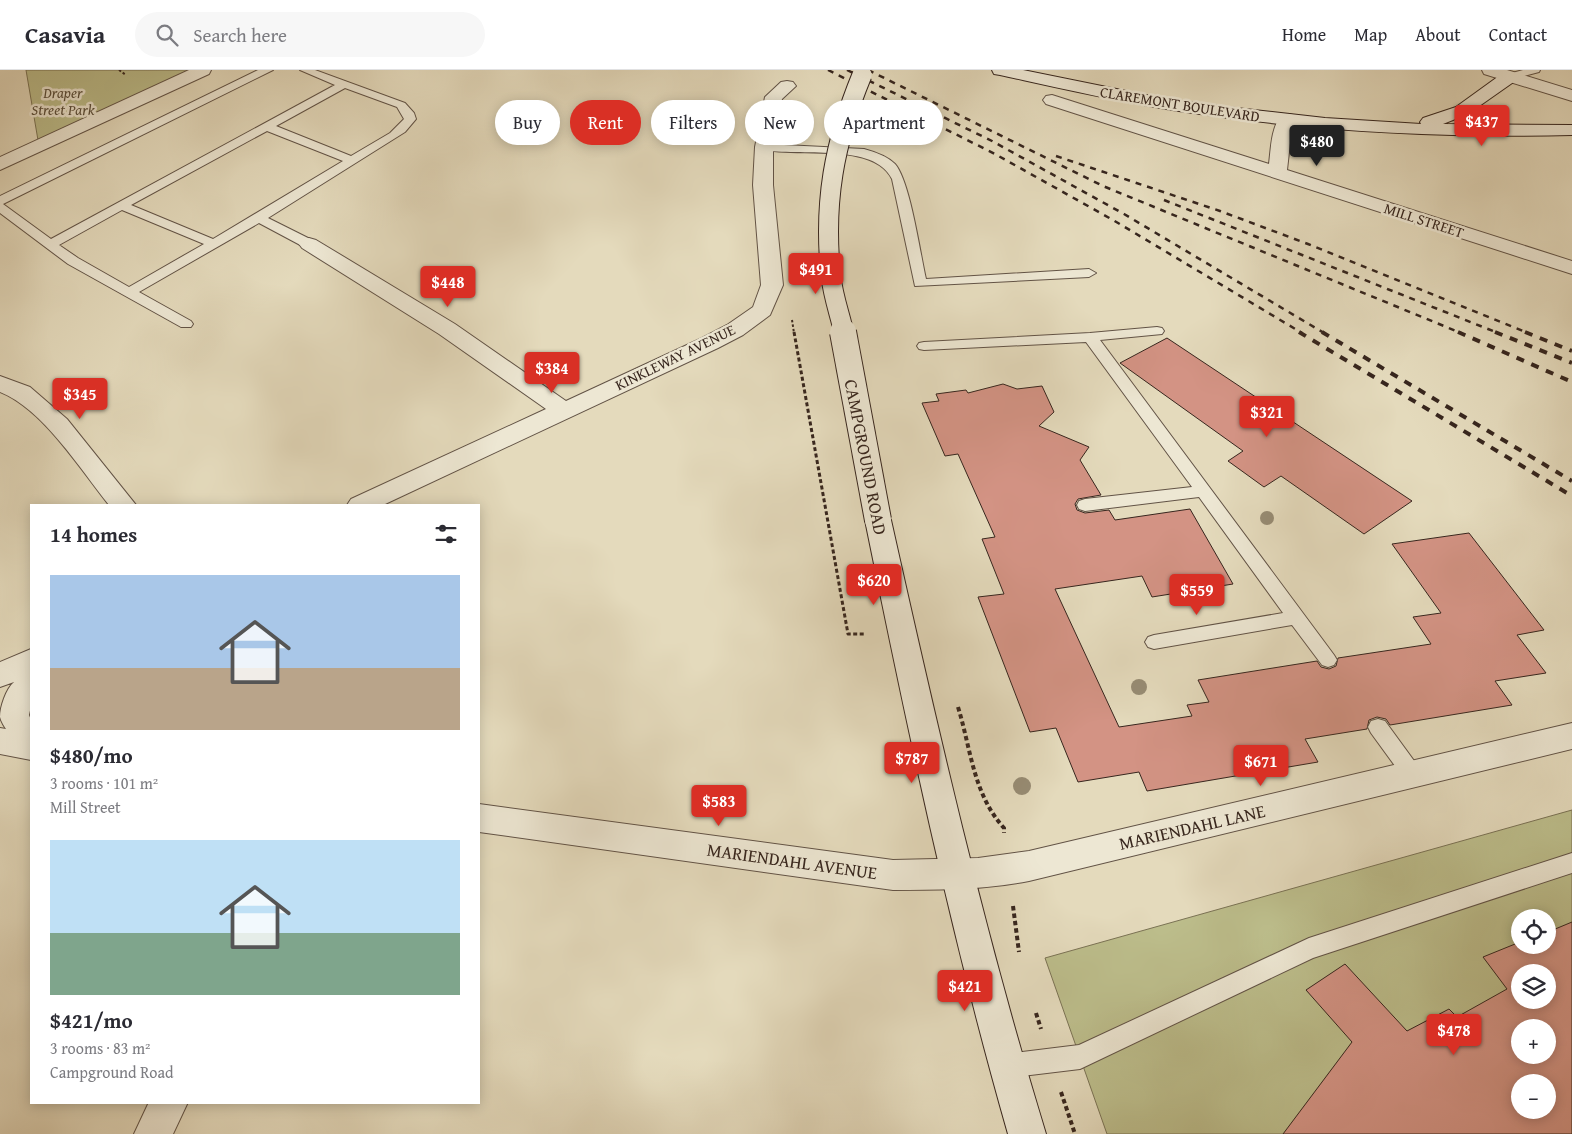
<!DOCTYPE html>
<meta charset="utf-8">
<style>
body{margin:0;font-family:"Gentium Book Plus",serif;background:#f7f7f7;color:#2b2b33;height:100vh;display:flex;flex-direction:column;font-size:19px;white-space:nowrap}
*{box-sizing:border-box;margin:0}
p{font-size:16px;color:#7c7c81}
.icon{flex:none;width:28px;height:28px;fill:none;stroke:currentColor;stroke-width:2;stroke-linecap:round;stroke-linejoin:round}
.map{position:relative;flex:1;overflow:hidden}
.sheet{position:absolute;left:30px;top:434px;width:450px;height:600px;display:flex;flex-direction:column;background:#fff;border-radius:0px;box-shadow:0 2px 12px #0003}
.sheet>*{flex:none}
.banner{position:absolute;left:495px;top:30px;width:475px;height:45px;display:flex;gap:10px}
.controls{position:absolute;left:1511px;top:839px;display:grid;gap:10px}
.controls a{display:grid;place-items:center;width:45px;height:45px;border-radius:50%;background:#fff;box-shadow:0 2px 12px #0003;font-size:25px}
.price{position:absolute;translate:-50% -42px;padding:0 11px;border-radius:5px;background:#d93025;color:#fff;font-size:16px;line-height:32px;filter:drop-shadow(0 1px 2px #0008)}
.price::after{content:'';position:absolute;left:50%;top:30px;width:15px;height:11px;margin-left:-8px;background:inherit;clip-path:polygon(0 0,100% 0,50% 100%)}
.price.on{background:#222;color:#fff}
ul{padding:0;list-style:none}
li{display:grid;align-content:center;gap:10px;height:265px;padding:0 20px}
li span{display:grid;place-items:center;height:155px;border-radius:0px;color:#555}
li>.icon{margin-inline-start:auto}
span .icon{width:90px;height:90px;fill:#fffc;stroke-width:1}
li b{font-size:21px}
h2{display:flex;justify-content:space-between;align-items:center;height:60px;padding:0 20px;font-size:21px}
.chip{padding:0 18px;border-radius:22px;background:#fff;box-shadow:0 2px 12px #0003;font-size:18px;line-height:45px}
.chip.on{background:#d93025;color:#fff}
header{display:flex;align-items:center;gap:30px;box-sizing:border-box;height:70px;padding:0 25px;background:#fff;border-bottom:1px solid #e1e1e2}
header strong{font-size:24px}
nav{display:flex;gap:28px;margin-inline-start:auto;font-size:18px}
.search{width:350px;height:45px;background:#f7f7f7;display:flex;align-items:center;gap:12px;box-sizing:border-box;padding:0 18px;border-radius:28px;color:#7c7c81;font-size:19px}
.map>svg:first-child{display:block}
</style>
<header>
<strong>Casavia</strong>
<div class="search"><svg class="icon" aria-label="search" viewBox="0 0 24 24"><circle cx="10" cy="10" r="6"/><path d="M15 15l6 6"/></svg>Search here</div>
<nav><a>Home</a><a>Map</a><a>About</a><a>Contact</a></nav>
</header>
<div class="map">
<svg width="1572" height="1064" viewBox="0 0 1572 1064">
<rect width="100%" height="100%" fill="#e4dabc"/>
<filter id="stains"><feTurbulence type="fractalNoise" baseFrequency=".004" numOctaves="4"/><feColorMatrix values="0 0 0 0 .2 0 0 0 0 .09 0 0 0 0 .02 0 0 0 .5 -.17"/></filter>
<radialGradient id="worn" r=".72"><stop offset=".6" stop-color="#630" stop-opacity="0"/><stop offset="1" stop-color="#630" stop-opacity=".3"/></radialGradient>
<path fill="#bcbd8b" stroke="#7a7254" fill-rule="evenodd" d="M26,0H203L39,76Z
M1572,740V1064H1107L1045,888ZM1520,848H1548V875H1520ZM1520,902H1548V930H1520ZM1520,958H1548V985H1520ZM1520,1012H1548V1040H1520Z"/>
<path fill="#d39384" stroke="#37261e" fill-rule="evenodd" d="M1167,268L1412,431L1364,464L1281,406L1264,417L1228,391L1243,381L1120,293Z
M1003,314L1017,319L1042,316L1054,342L1039,356L1089,377L1080,390L1101,425L1078,429L1075,434L1077,440L1085,443L1109,440L1115,450L1190,439L1233,514L1152,527L1142,506L1055,519L1119,657L1192,646L1187,635L1209,632L1198,610L1317,591L1321,597L1329,599L1336,596L1338,588L1431,574L1413,547L1441,543L1392,474L1469,463L1544,560L1517,565L1546,603L1495,611L1512,635L1390,655L1386,649L1377,647L1369,650L1367,659L1305,669L1318,692L1147,721L1139,702L1078,712L1056,658L1030,662L978,527L1004,524L982,469L995,467L958,384L945,386L922,333L939,331L936,324L966,320L968,323Z
M1572,852V1064H1283L1352,972L1306,920L1345,894L1407,961L1449,939L1457,947L1507,919L1483,887L1520,872V875H1548V862ZM1520,902H1548V930H1520ZM1520,958H1548V985H1520ZM1520,1012H1548V1040H1520Z"/>
<g fill="none" stroke-linecap="round" stroke-linejoin="round">
<g stroke="#625346" stroke-width="2">
<path id="lane" d="M258,0H273L3,134L51,169L335,15L300,0H315L405,33L414,43L416,49L405,62L268,148L314,171L315,174L314,177H304L259,153L139,222L191,251L193,254L191,257H181L68,194L0,143V126ZM345,18L397,37L404,49L390,63L351,86L276,56ZM267,61L343,91L213,169L131,135ZM122,140L204,174L129,217L78,188L59,175Z
M1523,0H1540L1539,2L1509,10L1504,7L1505,5Z
M764,74L864,79C875,82 887,86 895,94C910,111 920,183 926,209L1089,199L1096,203L1089,207L915,216L892,109C874,71 796,88 760,79L758,77Z
M1157,257L1162,258L1164,261L1162,264L1100,270L1334,585L1337,590L1334,595L1328,597L1322,595L1292,555L1154,579L1148,577L1145,572L1148,567L1154,565L1283,543L1199,427L1085,441L1079,439L1077,435L1079,431L1085,429L1192,417L1086,272L924,280L919,279L917,276L919,273L924,272L1090,263Z
M1378,649L1385,651L1420,699L1423,705L1420,711L1413,714L1406,711L1371,663L1368,657L1371,651Z
M1572,783V803L1313,888L1080,999L1006,1008L998,1004L994,996L998,988L1006,984L1079,975L1309,868Z"/>
</g>
<g stroke="#625346" stroke-width="2">
<path id="street" d="M189,0H211L209,4L0,100V87Z
M1482,0H1507L1572,20V31L1484,4Z
M787,11L793,12L796,16L782,29L773,77V115L783,215L770,245L743,265L718,278L383,435H347L351,429L546,339L439,264L302,178L299,174L302,170L309,168L316,170L455,254L566,331L702,268L727,255L753,237L761,215L753,115L755,77L765,27L781,12Z
M1052,25L1269,94C1271,78 1271,59 1281,45L1287,44L1293,45L1296,49L1291,64L1287,100L1572,191V204L1046,34L1043,30L1046,26Z
M0,306L30,317L67,349L136,435H109C80,399 43,339 0,322Z
M31,579V636L29,645L31,650V690L0,684V658L6,659C4,656 1,651 0,647C0,637 6,619 14,612L0,617V592Z
M1572,653V679L1029,811C984,820 939,820 893,820L479,762V734L893,790L978,788L1029,781Z
M149,1032H188L173,1064H134Z"/>
</g>
<g stroke="#37261e" stroke-width="2">
<path id="secondary" d="M992,0H1023L1156,27L1227,37L1325,48L1421,54L1420,52L1423,48L1456,37L1503,3H1515L1517,7L1515,11L1468,44L1443,54L1572,55V65C1440,68 1309,61 1179,41C1119,32 1059,18 1000,5L994,4Z
M878,441L887,443L891,450C937,656 984,862 1046,1064H1008C950,862 907,656 865,450L869,443Z"/>
</g>
<path stroke="#37261e" stroke-width="2" stroke-dasharray="2.5 2" stroke-linecap="butt" d="M119,0L126,5
M792,250L794,263"/>
<path stroke="#37261e" stroke-width="3" stroke-dasharray="4 2.5" stroke-linecap="butt" d="M794,262L848,564H865"/>
<path stroke="#37261e" stroke-width="4" stroke-dasharray="4.5 3" stroke-linecap="butt" d="M958,637C971,679 973,724 1004,758V763
M1013,836L1019,882
M1036,943L1041,959
M1061,1022L1075,1064"/>
<use href="#lane" fill="#ede7d3" fill-rule="evenodd"/>
<use href="#street" fill="#ede7d3" fill-rule="evenodd"/>
<use href="#secondary" fill="#ede7d3" fill-rule="evenodd"/>
<path stroke="#37261e" stroke-width="2.5" stroke-dasharray="6 6" stroke-linecap="butt" d="M828,0L995,84L1113,150L1302,263
M847,0L992,71L1124,144L1324,263
M868,0L1103,116L1461,263
M1056,86L1220,141L1308,174L1528,263
M1164,130L1498,263"/>
<path stroke="#37261e" stroke-width="4" stroke-dasharray="8 8" stroke-linecap="butt" d="M1299,262L1572,426
M1322,262L1572,411
M1458,262L1572,312
M1495,262L1572,293
M1525,262L1572,281"/>
<g stroke="#37261e" stroke-width="21" stroke-linecap="butt">
<path id="secondary-bridge-far1" d="M844,263C840,245 833,226 831,207C823,133 834,73 862,5"/>
</g>
<g stroke="#37261e" stroke-width="28" stroke-linecap="butt">
<path id="secondary-bridge" d="M843,262L878,450"/>
</g>
<use href="#secondary-bridge-far1" stroke="#ede7d3" stroke-width="19"/>
<use href="#secondary-bridge" stroke="#ede7d3" stroke-width="26"/>
</g>
<g fill="#978c74">
<circle cx="1267" cy="448" r="7"/>
<circle cx="1139" cy="617" r="8"/>
<circle cx="1022" cy="716" r="9"/>
</g>
<g text-anchor="middle" dominant-baseline="central" stroke-width="5" stroke-linejoin="round" paint-order="stroke">
<g font-size="15" font-style="italic" fill="#584c39" stroke="#ede7d3">
<text x="63" y="22">Draper<tspan x="63" dy="17">Street Park</tspan></text>
</g>
<g font-size="15" fill="#37261e" stroke="#ede7d3">
<text transform="translate(1180 34) rotate(9)">CLAREMONT BOULEVARD</text>
<text transform="translate(1424 150) rotate(18)">MILL STREET</text>
<text transform="translate(675 287) rotate(-26)">KINKLEWAY AVENUE</text>
</g>
<g font-size="18" fill="#37261e" stroke="#ede7d3">
<text transform="translate(866 387) rotate(79)">CAMPGROUND ROAD</text>
<text transform="translate(1192 757) rotate(-13)">MARIENDAHL LANE</text>
<text transform="translate(792 791) rotate(8)">MARIENDAHL AVENUE</text>
</g>
</g>
<rect width="100%" height="100%" filter="url(#stains)"/>
<rect width="100%" height="100%" fill="url(#worn)"/>
</svg>
<div class="controls">
<a><svg class="icon" aria-label="locate" viewBox="0 0 24 24"><circle cx="12" cy="12" r="6"/><path d="M12 2v4M12 18v4M2 12h4M18 12h4"/></svg></a>
<a><svg class="icon" aria-label="layers" viewBox="0 0 24 24"><path d="M12 4l9 5-9 5-9-5zM3 14l9 5 9-5"/></svg></a>
<a>+</a>
<a>−</a>
</div>
<b class="price" style="left:1482px;top:77px">$437</b>
<b class="price on" style="left:1317px;top:97px">$480</b>
<b class="price" style="left:816px;top:225px">$491</b>
<b class="price" style="left:448px;top:238px">$448</b>
<b class="price" style="left:552px;top:324px">$384</b>
<b class="price" style="left:80px;top:350px">$345</b>
<b class="price" style="left:1267px;top:368px">$321</b>
<b class="price" style="left:874px;top:536px">$620</b>
<b class="price" style="left:1197px;top:546px">$559</b>
<b class="price" style="left:912px;top:714px">$787</b>
<b class="price" style="left:1261px;top:717px">$671</b>
<b class="price" style="left:719px;top:757px">$583</b>
<b class="price" style="left:965px;top:942px">$421</b>
<b class="price" style="left:1454px;top:986px">$478</b>
<div class="banner">
<a class="chip">Buy</a>
<a class="chip on">Rent</a>
<a class="chip">Filters</a>
<a class="chip">New</a>
<a class="chip">Apartment</a>
</div>
<section class="sheet">
<h2>14 homes<svg class="icon" aria-label="filters" viewBox="0 0 24 24"><path d="M4 7h16M4 17h16"/><circle cx="9" cy="7" r="2"/><circle cx="15" cy="17" r="2"/></svg></h2>
<ul>
<li><span style="background:linear-gradient(#a9c7e8 60%,#b9a48a 0)"><svg class="icon" aria-label="home" viewBox="0 0 24 24"><path d="M3 11l9-7 9 7M6 9v11h12V9"/></svg></span><div><b>$480/mo</b><p>3 rooms · 101 m²</p><p>Mill Street</p></div></li>
<li><span style="background:linear-gradient(#bfe0f5 60%,#7fa58c 0)"><svg class="icon" aria-label="home" viewBox="0 0 24 24"><path d="M3 11l9-7 9 7M6 9v11h12V9"/></svg></span><div><b>$421/mo</b><p>3 rooms · 83 m²</p><p>Campground Road</p></div></li>
</ul>
</section>
</div>
